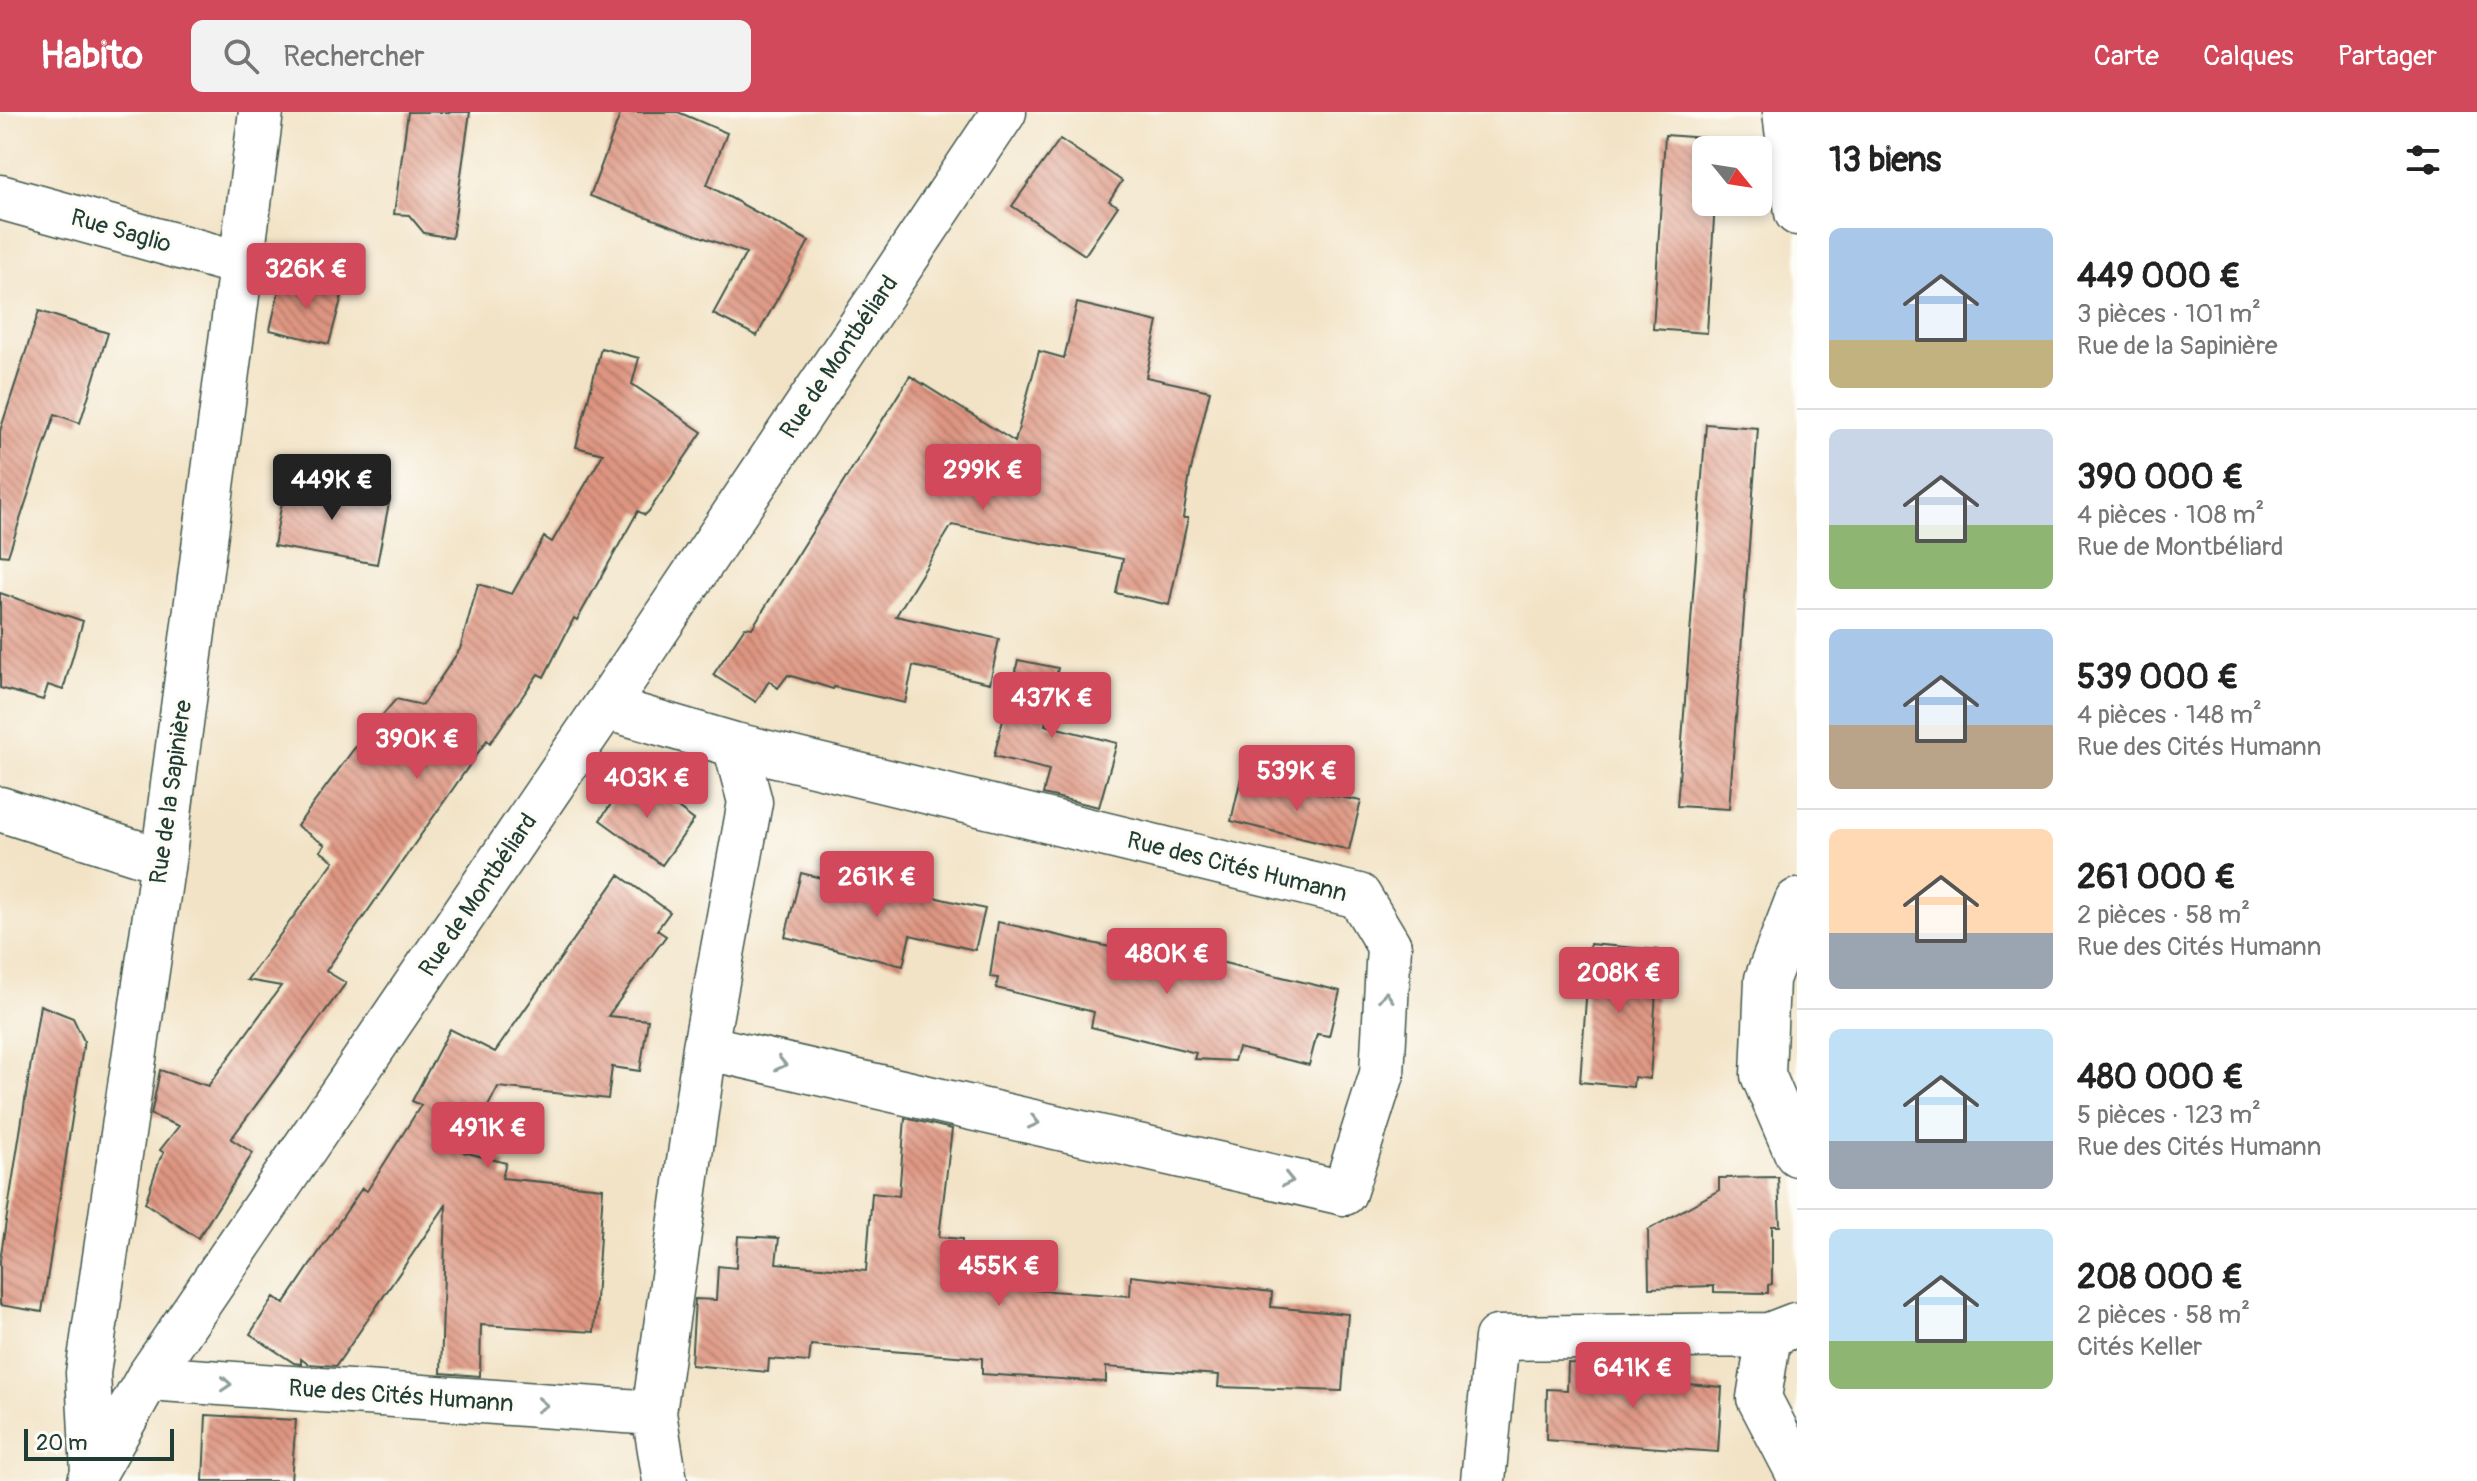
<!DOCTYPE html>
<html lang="fr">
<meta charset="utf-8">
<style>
body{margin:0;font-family:Pangolin,sans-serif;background:#f2f2f2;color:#222;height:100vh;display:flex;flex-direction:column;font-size:30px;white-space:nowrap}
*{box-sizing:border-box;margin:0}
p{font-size:26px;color:#767676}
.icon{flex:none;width:44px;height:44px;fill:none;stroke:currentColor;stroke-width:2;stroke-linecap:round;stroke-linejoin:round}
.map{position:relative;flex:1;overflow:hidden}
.sheet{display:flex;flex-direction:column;background:#fff;width:680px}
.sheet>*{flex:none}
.needle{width:52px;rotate:120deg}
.controls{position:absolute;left:1692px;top:24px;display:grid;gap:16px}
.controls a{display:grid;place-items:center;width:80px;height:80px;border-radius:12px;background:#fff;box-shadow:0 4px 12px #0003;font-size:40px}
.scale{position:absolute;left:24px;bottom:20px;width:150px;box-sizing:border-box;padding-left:8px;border:4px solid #1f3d34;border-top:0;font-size:22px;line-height:28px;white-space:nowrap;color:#1f3d34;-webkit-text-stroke:6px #fdfcf7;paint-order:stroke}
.price{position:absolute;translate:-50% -68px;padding:0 18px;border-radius:8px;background:#d1495b;color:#fff;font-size:26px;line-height:52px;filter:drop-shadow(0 2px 4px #0008)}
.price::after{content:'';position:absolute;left:50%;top:48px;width:24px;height:18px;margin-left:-12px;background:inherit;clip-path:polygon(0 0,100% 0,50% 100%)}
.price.current{background:#222;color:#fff}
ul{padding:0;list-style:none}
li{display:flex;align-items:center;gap:24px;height:200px;padding:0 32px}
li+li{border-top:2px solid #e0e0e0}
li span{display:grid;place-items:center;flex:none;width:224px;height:160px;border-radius:12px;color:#555}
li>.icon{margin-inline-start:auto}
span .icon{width:96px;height:96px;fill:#fffc;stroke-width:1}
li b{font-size:34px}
h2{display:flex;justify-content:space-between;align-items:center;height:96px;padding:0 32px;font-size:34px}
header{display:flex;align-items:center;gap:48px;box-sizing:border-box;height:112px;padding:0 40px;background:#d1495b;color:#fff}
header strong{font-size:38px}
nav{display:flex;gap:44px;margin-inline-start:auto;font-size:28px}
.search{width:560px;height:72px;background:#f2f2f2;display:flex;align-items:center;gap:20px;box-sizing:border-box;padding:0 28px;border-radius:12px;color:#767676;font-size:30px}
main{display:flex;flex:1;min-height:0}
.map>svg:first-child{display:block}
</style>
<header>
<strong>Habito</strong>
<div class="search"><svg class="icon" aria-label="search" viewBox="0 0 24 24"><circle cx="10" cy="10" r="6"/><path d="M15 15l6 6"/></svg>Rechercher</div>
<nav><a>Carte</a><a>Calques</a><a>Partager</a></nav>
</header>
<main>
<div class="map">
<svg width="1797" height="1369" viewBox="0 0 1797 1369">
<defs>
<pattern id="building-back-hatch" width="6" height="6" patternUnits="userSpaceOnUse" patternTransform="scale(2)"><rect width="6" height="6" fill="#de9581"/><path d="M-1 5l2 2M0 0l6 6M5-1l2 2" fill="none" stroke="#b37b6a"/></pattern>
</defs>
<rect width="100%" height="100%" fill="#fdfcf7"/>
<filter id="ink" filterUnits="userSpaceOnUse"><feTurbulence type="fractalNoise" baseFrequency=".0125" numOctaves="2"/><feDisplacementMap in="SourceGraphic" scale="16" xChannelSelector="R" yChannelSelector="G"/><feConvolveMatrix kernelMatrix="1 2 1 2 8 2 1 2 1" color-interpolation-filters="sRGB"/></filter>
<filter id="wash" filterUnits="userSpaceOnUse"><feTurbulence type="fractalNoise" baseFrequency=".006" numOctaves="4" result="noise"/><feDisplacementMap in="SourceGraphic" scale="32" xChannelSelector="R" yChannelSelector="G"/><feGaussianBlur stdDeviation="1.8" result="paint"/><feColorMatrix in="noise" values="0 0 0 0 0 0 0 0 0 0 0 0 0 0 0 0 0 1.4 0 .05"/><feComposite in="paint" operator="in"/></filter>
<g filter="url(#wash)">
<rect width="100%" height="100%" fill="#f2e3c6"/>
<g id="blocks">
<path fill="url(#building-back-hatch)" d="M408,0H470L452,126L424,121L409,103L394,102Z
M621,0H678L727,21L707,73L809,129L757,224L713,202L746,141L590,84Z
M1665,23L1719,27V38H1706V90H1715L1707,221L1653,217Z
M1060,27L1122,69L1109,89L1118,94L1085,143L1012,94Z
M282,165L343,180L329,232L270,218Z
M1077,191L1158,210L1146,265L1210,279L1190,362L1183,406H1188L1169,493L1116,481L1123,447L952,413L896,504L999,527L990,571L913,554L905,591L834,575L833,577L788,563L778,576L769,569L756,590L713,563L745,515L752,516L910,264L1015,330L1039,239L1064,246Z
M39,199L108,221L80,311L55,302L8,444L0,443V319Z
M601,236L639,246L632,272L702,320L649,399L645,403L638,399L577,508L574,506L544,565L538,562L490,631L487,628L326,859L346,871L231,1027L253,1041L198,1126L145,1091L160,1047L164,1041L160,1038L179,1014L151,1003L160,958L208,974L281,874L247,868L334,749L320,739L325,733L297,714L353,638L396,587L422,593L460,537L478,472L512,482L544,425L552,430L603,342L576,335Z
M1706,312L1758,316L1729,697L1677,694Z
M286,368L390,386L377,452L274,434Z
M0,481L83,509L63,578L48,573L43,588L0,576Z
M1018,548L1058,556L1045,613L1117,631L1099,695L1043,682L1049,658L994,644Z
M632,662L694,708L662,753L600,708Z
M1241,666L1361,689L1349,738L1231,709Z
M801,761L862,776L864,769L985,797L975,838L910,823L903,854L785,825Z
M619,763L670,800L657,818L666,824L608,904L648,908L640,959L612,955L608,987L498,975L464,1040L506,1051L502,1066L603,1076L594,1220L481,1213L480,1264L441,1261L446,1093L336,1254L308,1252L301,1247V1252L294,1251L250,1222L274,1185L284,1192L362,1076L367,1079L421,993L412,989L450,917L495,940Z
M998,810L1110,835L1112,829L1177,845L1179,840L1340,879L1329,924L1317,922L1309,953L1238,936L1234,949L1194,947L1196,941L1091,915L1094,900L996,876L998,866L990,865Z
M1590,832L1659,838L1650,967L1634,965L1633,975L1580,970Z
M40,893L73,906L84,929L42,1200L0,1193V1148Z
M905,1006L952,1017L939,1125L962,1127L961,1148L1013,1153L1012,1168L1035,1169L1034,1178L1130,1184L1131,1164L1272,1180L1271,1195L1348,1202L1342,1279L1218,1275L1219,1263L1106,1255V1270L982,1262V1246L811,1233L809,1250L769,1247L768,1260L691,1253L695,1187L716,1188L718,1154L736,1156L738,1124L779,1126L776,1151L866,1159L872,1081L899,1084Z
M1778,1065L1780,1114H1772V1172L1768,1173V1181L1714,1180V1174L1649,1176L1648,1118L1719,1078V1066Z
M1568,1251L1647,1257V1261H1665V1270L1722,1275L1718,1340L1546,1328L1547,1277L1567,1278Z
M206,1303L296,1308L291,1369H203Z"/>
</g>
</g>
<g filter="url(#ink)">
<use href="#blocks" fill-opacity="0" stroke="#3f564a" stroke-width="2"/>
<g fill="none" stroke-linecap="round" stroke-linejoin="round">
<g stroke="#3f564a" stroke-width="47">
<path id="minor" d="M1785,0L1797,101
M0,85L242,152
M605,595L735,633L1359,784L1389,834L1382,962L1344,1081L705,935
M0,697L163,749
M1797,789L1767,867L1763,963L1797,1042
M1795,1213L1769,1223L1759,1286L1797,1359
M148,1266L654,1301
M93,1361L88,1261L163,749L261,0
M665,1369L654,1301L705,935L750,690L735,633
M1483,1369L1497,1226L1769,1223"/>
</g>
<g stroke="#3f564a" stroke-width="47">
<path id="tertiary" d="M90,1369L148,1266L605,595L1004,0"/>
</g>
<use href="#minor" stroke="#fff" stroke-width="44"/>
<use href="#tertiary" stroke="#fff" stroke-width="44"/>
</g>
<defs><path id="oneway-chevron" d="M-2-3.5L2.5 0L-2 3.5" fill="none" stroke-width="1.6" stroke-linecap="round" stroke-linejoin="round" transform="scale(2)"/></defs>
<g stroke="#8f9e9a">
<use href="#oneway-chevron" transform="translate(1386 885) rotate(-87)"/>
<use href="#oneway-chevron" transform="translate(781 952) rotate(13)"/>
<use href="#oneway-chevron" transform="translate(1034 1010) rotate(13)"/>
<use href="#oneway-chevron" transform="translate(1288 1068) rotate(13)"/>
<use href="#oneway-chevron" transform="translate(226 1272) rotate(4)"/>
<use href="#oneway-chevron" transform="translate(542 1293) rotate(4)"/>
</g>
</g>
<g text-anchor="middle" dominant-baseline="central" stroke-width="7" stroke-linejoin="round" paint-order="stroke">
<g font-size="24" fill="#1f3d34" stroke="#fdfcf7">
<text transform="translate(121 119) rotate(16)">Rue Saglio</text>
<text transform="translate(839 245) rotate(-56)">Rue de Montbéliard</text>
<text transform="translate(171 680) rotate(-82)">Rue de la Sapinière</text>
<text transform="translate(1237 755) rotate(14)">Rue des Cités Humann</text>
<text transform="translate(478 783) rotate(-56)">Rue de Montbéliard</text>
<text transform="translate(401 1284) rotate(4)">Rue des Cités Humann</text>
</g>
</g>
</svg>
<div class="controls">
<a><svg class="needle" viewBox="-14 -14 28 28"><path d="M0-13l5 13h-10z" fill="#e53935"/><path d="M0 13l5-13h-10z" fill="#767676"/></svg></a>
</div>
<div class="scale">20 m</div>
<b class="price" style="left:306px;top:199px">326K €</b>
<b class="price" style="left:983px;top:400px">299K €</b>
<b class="price current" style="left:332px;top:410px">449K €</b>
<b class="price" style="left:1052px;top:628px">437K €</b>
<b class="price" style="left:417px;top:669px">390K €</b>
<b class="price" style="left:1297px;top:701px">539K €</b>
<b class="price" style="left:647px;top:708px">403K €</b>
<b class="price" style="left:877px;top:807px">261K €</b>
<b class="price" style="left:1167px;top:884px">480K €</b>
<b class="price" style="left:1619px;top:903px">208K €</b>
<b class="price" style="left:488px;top:1058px">491K €</b>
<b class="price" style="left:999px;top:1196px">455K €</b>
<b class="price" style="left:1633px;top:1298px">641K €</b>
</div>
<section class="sheet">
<h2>13 biens<svg class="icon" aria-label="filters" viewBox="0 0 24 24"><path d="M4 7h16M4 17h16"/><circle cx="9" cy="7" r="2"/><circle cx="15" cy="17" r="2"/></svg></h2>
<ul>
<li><span style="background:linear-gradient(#a9c7e8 70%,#c2b280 0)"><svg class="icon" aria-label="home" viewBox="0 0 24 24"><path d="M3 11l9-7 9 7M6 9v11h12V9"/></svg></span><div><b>449 000 €</b><p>3 pièces · 101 m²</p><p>Rue de la Sapinière</p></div></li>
<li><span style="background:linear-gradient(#c9d6e8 60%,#8fb573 0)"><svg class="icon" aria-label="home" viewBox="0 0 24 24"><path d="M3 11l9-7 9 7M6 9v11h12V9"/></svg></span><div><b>390 000 €</b><p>4 pièces · 108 m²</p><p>Rue de Montbéliard</p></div></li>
<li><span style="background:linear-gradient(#a9c7e8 60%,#b9a48a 0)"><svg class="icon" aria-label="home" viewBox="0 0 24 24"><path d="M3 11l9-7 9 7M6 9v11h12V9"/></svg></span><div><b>539 000 €</b><p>4 pièces · 148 m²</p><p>Rue des Cités Humann</p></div></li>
<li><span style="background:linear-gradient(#ffd9b3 65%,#9aa5b1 0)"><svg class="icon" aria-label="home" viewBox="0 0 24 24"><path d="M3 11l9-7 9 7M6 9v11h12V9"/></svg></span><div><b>261 000 €</b><p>2 pièces · 58 m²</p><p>Rue des Cités Humann</p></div></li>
<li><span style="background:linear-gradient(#bfe0f5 70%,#9aa5b1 0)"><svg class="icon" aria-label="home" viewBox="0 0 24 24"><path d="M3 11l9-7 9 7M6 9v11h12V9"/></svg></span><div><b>480 000 €</b><p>5 pièces · 123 m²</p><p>Rue des Cités Humann</p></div></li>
<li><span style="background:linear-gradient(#bfe0f5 70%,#8fb573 0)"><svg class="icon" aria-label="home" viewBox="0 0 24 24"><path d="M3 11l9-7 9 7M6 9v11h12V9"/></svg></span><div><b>208 000 €</b><p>2 pièces · 58 m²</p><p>Cités Keller</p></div></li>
</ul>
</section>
</main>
